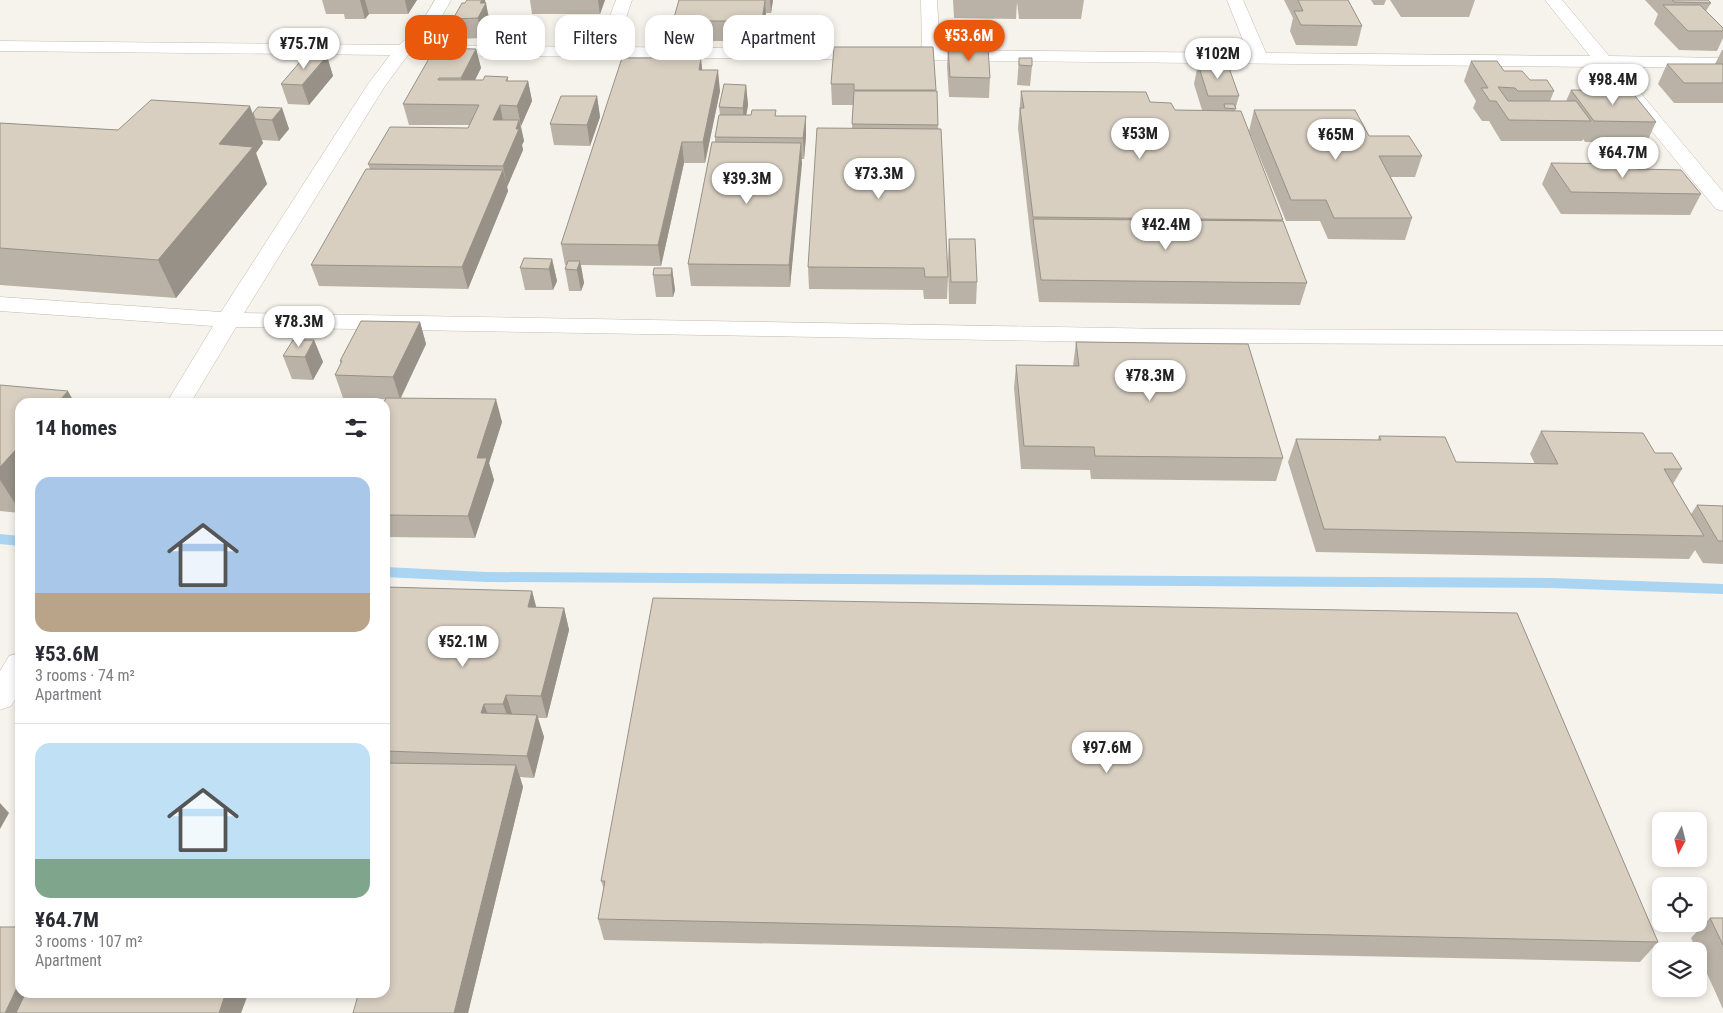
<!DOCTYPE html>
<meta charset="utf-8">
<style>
body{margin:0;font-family:"Roboto Condensed",sans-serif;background:#f7f7f7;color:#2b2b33;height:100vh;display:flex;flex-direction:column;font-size:19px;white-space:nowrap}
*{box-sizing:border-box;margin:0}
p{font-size:16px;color:#7c7c81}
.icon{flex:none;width:28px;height:28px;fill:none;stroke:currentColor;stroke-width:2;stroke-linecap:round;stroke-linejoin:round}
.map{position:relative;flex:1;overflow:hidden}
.side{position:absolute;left:15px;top:398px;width:375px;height:600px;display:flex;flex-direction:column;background:#fff;border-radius:15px;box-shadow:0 2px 8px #0003}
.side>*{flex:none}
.hud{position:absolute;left:405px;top:15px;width:475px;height:45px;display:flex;gap:10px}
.needle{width:32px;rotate:187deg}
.tools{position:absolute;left:1652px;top:812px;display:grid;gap:10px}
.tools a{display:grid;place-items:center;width:55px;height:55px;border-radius:10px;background:#fff;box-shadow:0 2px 8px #0003;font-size:25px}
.price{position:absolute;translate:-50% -42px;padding:0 11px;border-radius:18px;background:#fff;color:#222;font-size:16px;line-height:32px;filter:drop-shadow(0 1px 2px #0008)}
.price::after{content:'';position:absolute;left:50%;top:30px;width:15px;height:11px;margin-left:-8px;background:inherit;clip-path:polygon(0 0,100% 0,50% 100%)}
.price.current{background:#ea580c;color:#fff}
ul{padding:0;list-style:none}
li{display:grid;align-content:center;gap:10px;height:265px;padding:0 20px}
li+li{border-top:1px solid #e1e1e2}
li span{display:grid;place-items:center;height:155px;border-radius:15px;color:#555}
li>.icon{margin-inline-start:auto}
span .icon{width:90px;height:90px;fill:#fffc;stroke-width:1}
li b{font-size:21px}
h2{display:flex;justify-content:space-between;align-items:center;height:60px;padding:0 20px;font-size:21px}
.pill{padding:0 18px;border-radius:15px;background:#fff;box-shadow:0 2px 8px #0003;font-size:18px;line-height:45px}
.pill.current{background:#ea580c;color:#fff}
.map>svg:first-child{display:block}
</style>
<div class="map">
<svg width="1723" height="1013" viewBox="0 0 1723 1013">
<rect width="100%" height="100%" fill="#f6f3ec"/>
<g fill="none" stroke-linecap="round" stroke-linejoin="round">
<path fill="#a9d4f2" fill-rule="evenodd" d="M0,534L20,536V546L0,544Z
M385,567L486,572L1552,578L1723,584V594L1552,588L486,582L385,577Z"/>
<g stroke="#c2bbae" stroke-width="1">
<path id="minor" d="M435,0H451L430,37L420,45L598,47L616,0H632L616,47L922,50L921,0H937L940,50L1248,53L1227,0H1243L1266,53L1590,56L1545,0H1562L1609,56L1723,58V68L1619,67L1723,192V211L1716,209L1599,67L408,55L385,86L244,313L1169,329L1723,331V345L1169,343L236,327L191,402H167L213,326L0,311V297L221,312L368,84L390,55L0,51V41L399,45L417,30Z
M20,653V692L11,706L0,710V671L9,656Z"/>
</g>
<use href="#minor" fill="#fff" fill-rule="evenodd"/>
</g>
<path fill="#bab2a6" d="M322,0H417L408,14H369L365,19H345L344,14H326Z
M530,0H605L600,14H532Z
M679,0H773L771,13H766V17L763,41H675L673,21Z
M953,0H1084L1081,19H1019L1017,2L1016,19L954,18Z
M1284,0H1348L1362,26L1357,46L1296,45L1290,31L1293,18Z
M1371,0H1386L1384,5H1374Z
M1390,0H1475L1469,17H1401Z
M1645,0H1708L1711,3L1706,11L1723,28V38L1717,51L1679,50L1654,24L1658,14Z
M486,3L490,23L482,38L457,39L453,19Z
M933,47L948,277L947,299H924L923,290L809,289L808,267L852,128L853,105H832L831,84Z
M948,47L990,78L989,98L949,97L947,67Z
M476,49L481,68L475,80H483L508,77V81H528L532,101L521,126L524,141L522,145L523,150L507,187L508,191L468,289L319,286L311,265L370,169L368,164L468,128L470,125H409L403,104Z
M1722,50H1723V103H1674L1658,84L1667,64H1715Z
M327,56L333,76L309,105L288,104L281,84Z
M1019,58L1032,66L1030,86L1017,85Z
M1471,61L1504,71L1530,80L1554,91L1550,101H1566L1571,90L1656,122L1647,142H1585L1583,139L1582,141H1501L1489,121H1482L1473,108L1476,101L1464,81Z
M1198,64L1239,96L1235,110L1283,220L1282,221L1307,283L1300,305L1039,302L1031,241L1018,128L1021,91L1150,102L1175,110H1202L1194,84Z
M702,70L720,91L705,163H684L661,266L581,265L584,283L581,291H569L565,269L566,265H565L561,244Z
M746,85L748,105L746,115L776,116L806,136L804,159H801L790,287L691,286L688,264L715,142V137L720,115L719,107Z
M597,96L600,117L590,146L554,145L550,124Z
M282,108L289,129L279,141L262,140L263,143L256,153L267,184L176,298L0,285V123L118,130L253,113Z
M1254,110L1369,136L1422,156L1415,177H1391L1412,218L1405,240L1328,239L1320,221H1286L1249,131Z
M1551,163L1637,169L1701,194L1690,215L1561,214L1542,184Z
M949,239L977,282L976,304H949L948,261Z
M552,259L557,281L553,290H525L520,268Z
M672,268L675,290L673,297H656L653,275Z
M420,322L426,344L401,398L502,422L489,463L494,480L475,538L385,537V399L343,398L335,375L341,364L340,361Z
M314,340L323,362L313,380L292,379L283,356Z
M1076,342L1283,458L1276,481L1091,479L1090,470L1021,469L1014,388L1016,365L1073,366Z
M0,385L20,402V513L0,511Z
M1541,431L1655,453L1682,469L1673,484L1691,514L1697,505L1723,506V564L1703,563L1695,550L1689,559L1316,552L1288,462L1296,439L1378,440L1379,436L1456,462L1535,464L1530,454Z
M385,587L532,591L536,607L564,608L569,630L547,718H538L544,737L534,778L520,777L523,787L468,1013H353L385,992Z
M601,881L1658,942L1640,962L604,940L598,919L604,889Z
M1710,918H1723V1009L1699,956V951H1697L1691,938Z"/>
<path fill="#979187" d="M360,0H365L369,14L365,19Z
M405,0H417L408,14Z
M482,0H485L490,23L482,38L478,18L480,3Z
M598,0H605L600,14Z
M765,0L766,17L763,41L762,21Z
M770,0H773L771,13Z
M476,49L481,68L466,98L461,78Z
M327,56L333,76L309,105L302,85Z
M701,58L703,78L699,70Z
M718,70L720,91L705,163L703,142Z
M528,81L532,101L521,126L517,106Z
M746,85L748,105L744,128L743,108Z
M597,96L600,117L590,146L587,125Z
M500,105L504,126L493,120Z
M250,106L263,143L256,153L267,184L176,298L158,260L219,144Z
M282,108L289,129L279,141L272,120Z
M806,116V136L804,159L803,138Z
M519,120L524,141L522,145L523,150L507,187L503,166Z
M682,142L684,163L661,266L658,245Z
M801,143L802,164L790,287L789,265Z
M503,170L508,191L468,289L462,267Z
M552,259L557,281L553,290L549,269Z
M580,261L584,283L581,291L577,270Z
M672,268L675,290L673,297L671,275Z
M420,322L426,344L400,399L393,377Z
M314,340L323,362L313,380L305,357Z
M68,391L74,402H58Z
M496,399L502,422L489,463L494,480L475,538L468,516L477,458Z
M20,445V511L0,480V467Z
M532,591L538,614L528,607Z
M564,608L569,630L547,718L541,696Z
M506,695L513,717L511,726L503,704Z
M484,704L492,726L481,713Z
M537,715L544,737L534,778L527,756Z
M516,765L523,787L468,1013H454Z
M0,803L9,813L0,829Z
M20,981V992H44L34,1013H5Z
M226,992H249L241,1013H219Z"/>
<path fill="#d8cfc1" stroke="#979187" d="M467,0H482L480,3H486L478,18L453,19L462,3H465Z
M679,0H765L762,21H673Z
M1298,0H1348L1362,26L1301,25L1294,11H1303Z
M1672,0H1708L1711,3L1674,2Z
M1663,5H1700L1723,28V31H1688Z
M834,47H933L936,90H854V84H831Z
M948,47L988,48L990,78L950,77Z
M435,48L476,49L461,78H439L438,80H483L485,76L508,77L506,81H528L517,106L500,105L493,120H519L516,129H519L503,166L368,164L390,127L468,128L479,105L403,104Z
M306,55L327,56L302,85L281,84Z
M622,58H701L699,70H718L703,142H682L658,245L561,244Z
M1019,58H1032V66L1019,65Z
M1471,61H1497L1504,71H1522L1530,80H1547L1554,91H1518L1515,88L1498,87L1508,101H1576L1591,121L1509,120L1496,101H1490L1481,88H1488Z
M1198,64L1228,65L1239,96H1208Z
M1667,64H1723V83H1684Z
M724,84L746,85L743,108L719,107Z
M1571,90L1631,91L1656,122L1594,121Z
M854,91H937L938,125L852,124Z
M1021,91L1146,92L1150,102L1171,103L1175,110L1241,111L1283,220L1033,217L1020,108H1024Z
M561,96H597L587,125L550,124Z
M151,100L250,106L219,144L253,147L158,260L0,248V123L118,130Z
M1224,104H1234L1236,109L1225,108Z
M258,107L282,108L272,120L255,119L253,113Z
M752,110H776L775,116H806L803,138L715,137L719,115H751Z
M1254,110H1355L1369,136H1409L1422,156H1379L1412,218H1334L1326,200H1291Z
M817,128L941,129L948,277H925L924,268L808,267Z
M712,142L801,143L789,265L688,264Z
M1551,163L1633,164L1637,169L1681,170L1701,194L1571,192Z
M366,169L503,170L462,267L311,265Z
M1033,219L1283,221L1307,283L1041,280Z
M949,239H975L977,282H951Z
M524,258L552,259L549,269L520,268Z
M568,261H580L577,270L565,269Z
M654,268H672L671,275H653Z
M361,321L420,322L393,377L335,375L342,361H340Z
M293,340H314L305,357L283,356Z
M1076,342L1248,344L1283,458L1095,456L1094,447L1024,446L1016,365L1079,366Z
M0,385L68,391L58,402H20V445L0,467Z
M386,398L496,399L477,458H487L468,516L385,515V402H384Z
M1541,431L1643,433L1655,453H1672L1682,469H1664L1704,536L1324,529L1296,439L1381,440L1379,436L1445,437L1456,462L1558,464Z
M1697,505L1723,506V541H1718Z
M385,587L532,591L528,607L564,608L541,696L506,695L503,704H484L481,713L537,715L527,756L385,751Z
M653,598L1517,613L1658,942L598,919L605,881H601Z
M385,763L516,765L454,1013H353L359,992H385Z
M1710,918H1723V945Z
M0,927H20V981L5,1013H0Z
M26,992H226L219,1013H16Z"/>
</svg>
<div class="tools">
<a><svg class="needle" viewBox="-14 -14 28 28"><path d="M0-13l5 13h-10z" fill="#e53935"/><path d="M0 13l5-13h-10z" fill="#7c7c81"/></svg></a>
<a><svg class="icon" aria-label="locate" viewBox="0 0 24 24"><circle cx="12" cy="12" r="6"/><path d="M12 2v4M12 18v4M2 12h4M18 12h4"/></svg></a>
<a><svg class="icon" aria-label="layers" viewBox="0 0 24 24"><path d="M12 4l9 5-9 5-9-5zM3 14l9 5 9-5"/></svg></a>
</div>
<b class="price current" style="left:969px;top:62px">¥53.6M</b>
<b class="price" style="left:304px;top:70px">¥75.7M</b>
<b class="price" style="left:1218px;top:80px">¥102M</b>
<b class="price" style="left:1613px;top:106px">¥98.4M</b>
<b class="price" style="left:1140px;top:160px">¥53M</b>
<b class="price" style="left:1336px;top:161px">¥65M</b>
<b class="price" style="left:1623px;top:179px">¥64.7M</b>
<b class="price" style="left:879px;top:200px">¥73.3M</b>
<b class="price" style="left:747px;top:205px">¥39.3M</b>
<b class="price" style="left:1166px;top:251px">¥42.4M</b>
<b class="price" style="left:299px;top:348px">¥78.3M</b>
<b class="price" style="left:1150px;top:402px">¥78.3M</b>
<b class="price" style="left:463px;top:668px">¥52.1M</b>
<b class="price" style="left:1107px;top:774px">¥97.6M</b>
<div class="hud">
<a class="pill current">Buy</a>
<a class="pill">Rent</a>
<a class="pill">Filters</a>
<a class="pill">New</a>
<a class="pill">Apartment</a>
</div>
<section class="side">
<h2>14 homes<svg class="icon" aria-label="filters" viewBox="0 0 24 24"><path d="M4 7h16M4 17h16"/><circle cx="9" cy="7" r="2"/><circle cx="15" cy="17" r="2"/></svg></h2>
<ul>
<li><span style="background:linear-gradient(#a9c7e8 75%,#b9a48a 0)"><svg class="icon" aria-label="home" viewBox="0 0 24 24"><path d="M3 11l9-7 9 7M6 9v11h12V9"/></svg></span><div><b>¥53.6M</b><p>3 rooms · 74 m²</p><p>Apartment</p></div></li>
<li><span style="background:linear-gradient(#bfe0f5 75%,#7fa58c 0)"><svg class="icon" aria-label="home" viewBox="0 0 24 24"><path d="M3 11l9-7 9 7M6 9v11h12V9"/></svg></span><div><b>¥64.7M</b><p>3 rooms · 107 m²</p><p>Apartment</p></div></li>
</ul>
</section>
</div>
